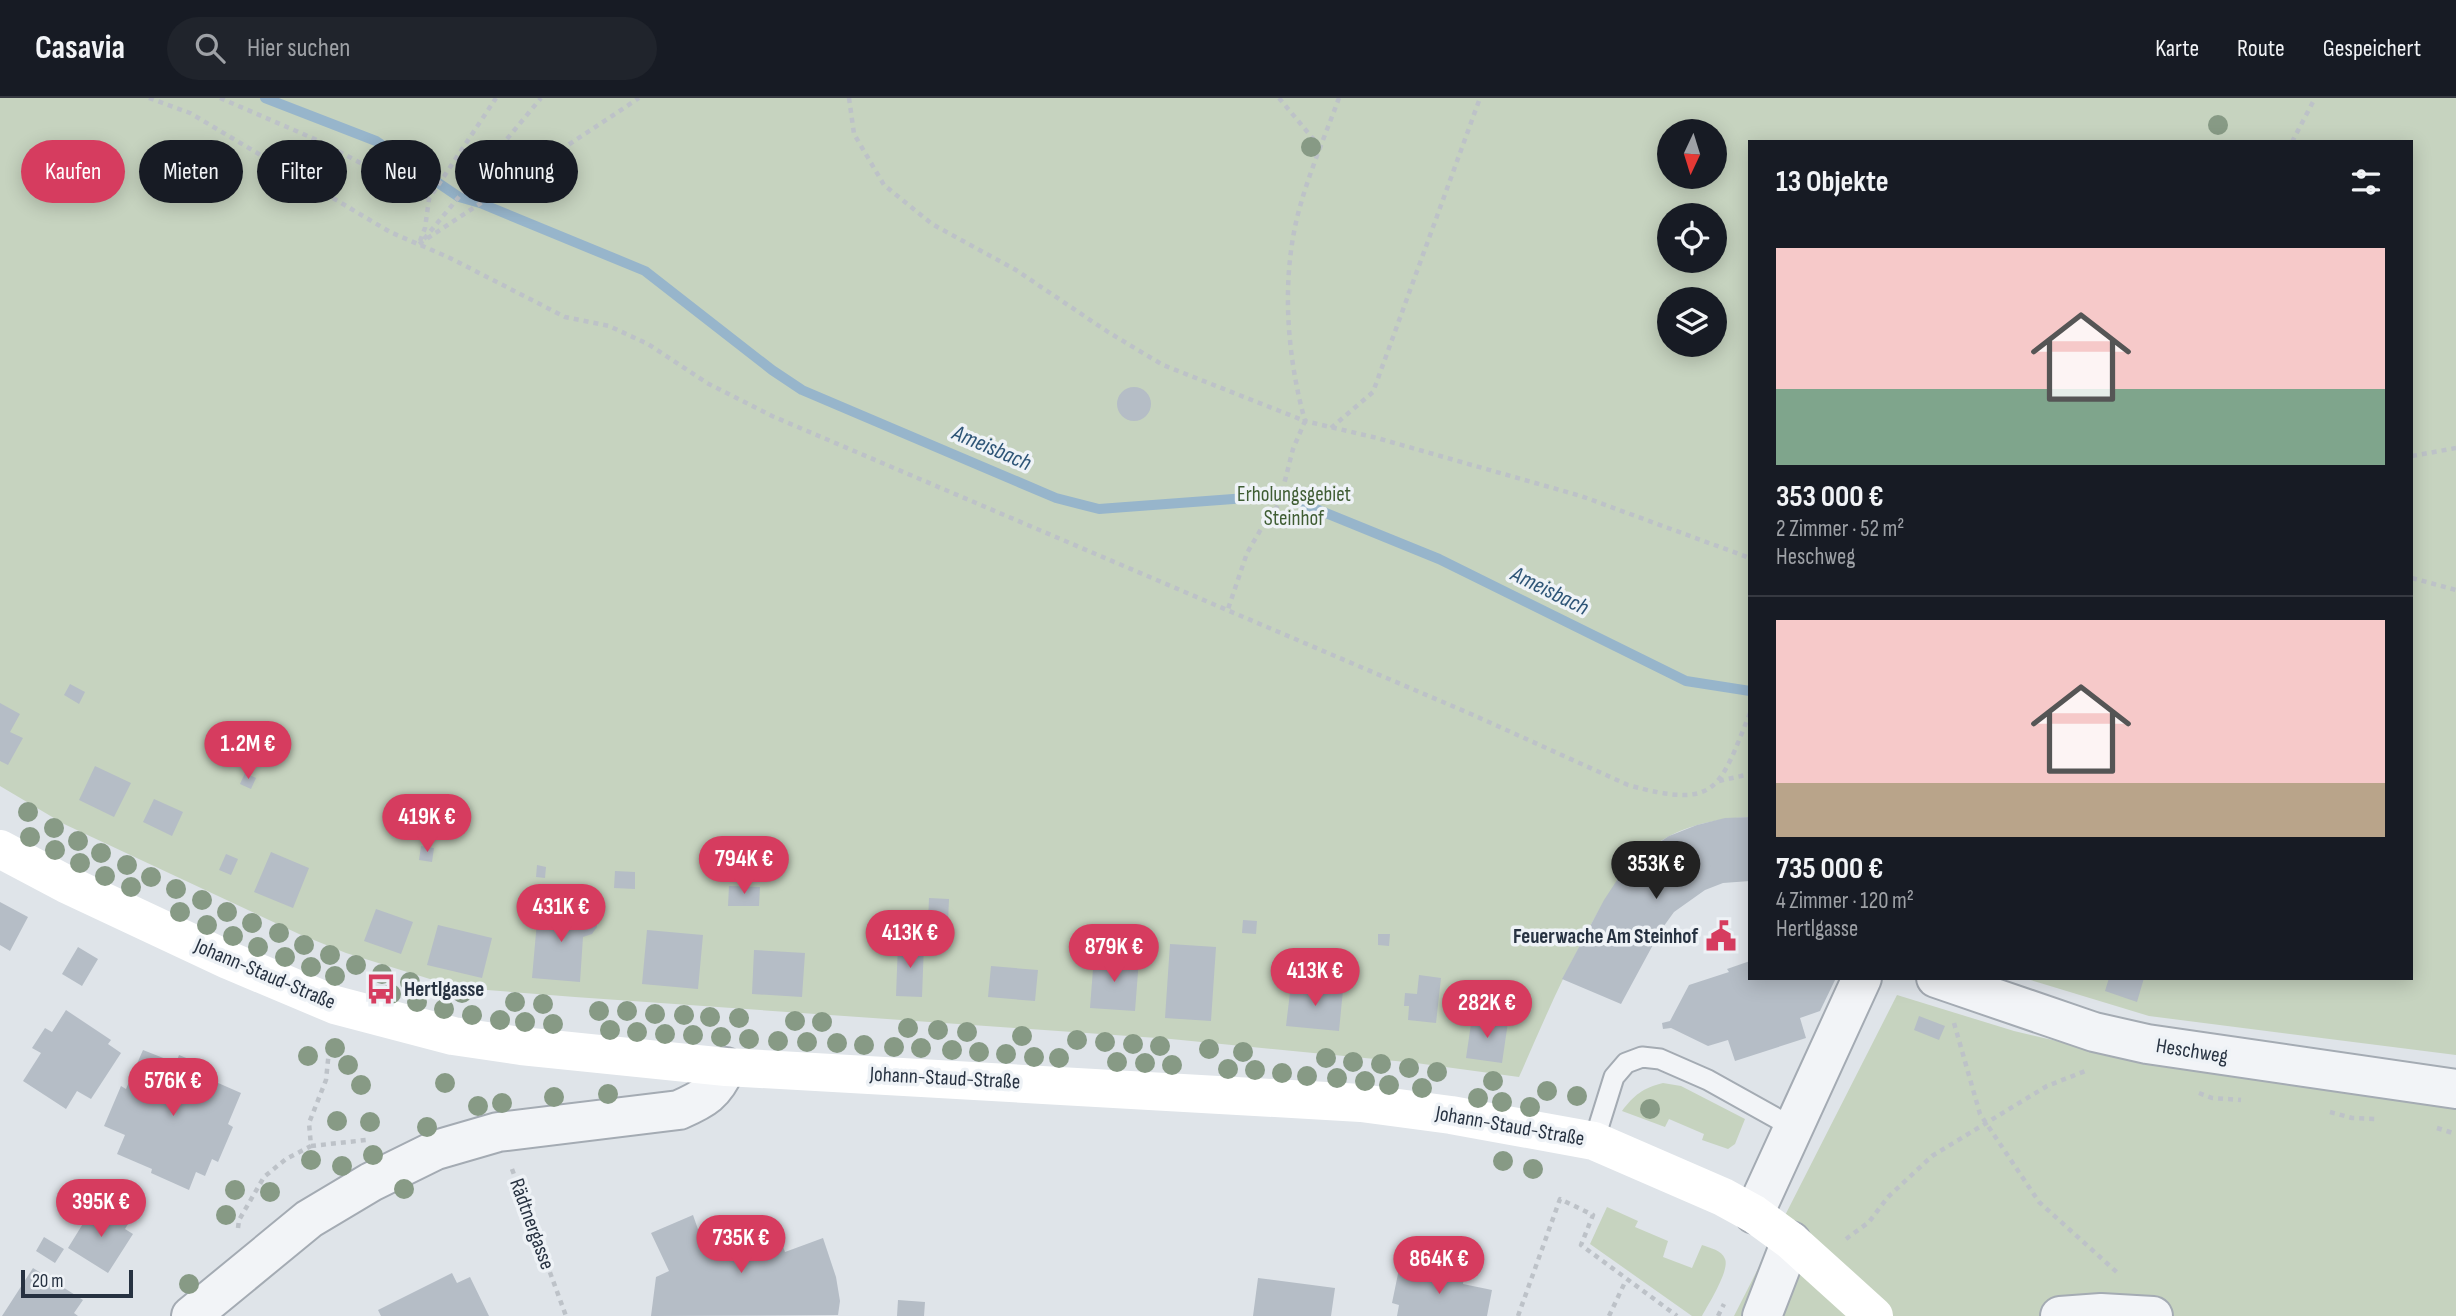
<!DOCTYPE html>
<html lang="de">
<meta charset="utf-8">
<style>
body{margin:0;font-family:"Sofia Sans Condensed",sans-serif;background:#20242c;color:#f1f3f6;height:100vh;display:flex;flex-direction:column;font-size:26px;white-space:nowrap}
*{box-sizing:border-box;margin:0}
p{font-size:23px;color:#9ea1a6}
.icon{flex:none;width:38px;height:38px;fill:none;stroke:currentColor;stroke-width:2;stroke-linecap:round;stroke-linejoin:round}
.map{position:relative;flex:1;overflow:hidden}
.sheet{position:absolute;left:1748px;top:42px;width:665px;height:840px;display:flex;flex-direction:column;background:#171b24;border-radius:0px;box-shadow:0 4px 18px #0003}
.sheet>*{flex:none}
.guide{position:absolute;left:21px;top:42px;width:665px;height:63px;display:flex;gap:14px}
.needle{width:46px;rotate:184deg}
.buttons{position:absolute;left:1657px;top:21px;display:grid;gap:14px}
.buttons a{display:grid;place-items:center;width:70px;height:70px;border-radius:50%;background:#171b24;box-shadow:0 4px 18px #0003;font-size:35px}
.scale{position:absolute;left:21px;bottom:18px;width:112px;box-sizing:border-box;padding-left:7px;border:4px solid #273241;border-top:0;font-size:19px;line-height:24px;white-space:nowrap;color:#273241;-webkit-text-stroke:5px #eef2f6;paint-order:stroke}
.price{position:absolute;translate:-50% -60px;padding:0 16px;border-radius:24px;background:#d63c5f;color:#fff;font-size:23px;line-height:46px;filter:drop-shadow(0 2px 4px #0008)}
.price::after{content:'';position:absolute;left:50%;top:42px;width:21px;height:16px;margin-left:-10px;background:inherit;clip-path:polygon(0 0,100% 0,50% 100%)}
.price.selected{background:#222;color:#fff}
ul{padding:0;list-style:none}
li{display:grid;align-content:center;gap:14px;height:371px;padding:0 28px}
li+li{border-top:2px solid #363941}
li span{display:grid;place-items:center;height:217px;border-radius:0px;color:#555}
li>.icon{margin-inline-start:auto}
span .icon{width:126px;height:126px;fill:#fffc;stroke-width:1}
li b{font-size:30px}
h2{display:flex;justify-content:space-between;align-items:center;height:84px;padding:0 28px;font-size:30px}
.tag{padding:0 24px;border-radius:32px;background:#171b24;box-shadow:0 4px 18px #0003;font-size:24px;line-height:63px}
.tag.selected{background:#d63c5f;color:#fff}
header{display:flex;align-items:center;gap:42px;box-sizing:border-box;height:98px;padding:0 35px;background:#171b24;border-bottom:2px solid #363941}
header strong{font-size:33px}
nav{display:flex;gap:38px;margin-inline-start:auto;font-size:24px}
.search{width:490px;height:63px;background:#20242c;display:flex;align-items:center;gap:18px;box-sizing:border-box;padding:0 24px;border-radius:38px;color:#9ea1a6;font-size:26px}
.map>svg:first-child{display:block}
</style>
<header>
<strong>Casavia</strong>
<div class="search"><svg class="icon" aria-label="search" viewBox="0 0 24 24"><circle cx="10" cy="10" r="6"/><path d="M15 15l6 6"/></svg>Hier suchen</div>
<nav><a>Karte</a><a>Route</a><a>Gespeichert</a></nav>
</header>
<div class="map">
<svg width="2456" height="1218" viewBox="0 0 2456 1218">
<rect width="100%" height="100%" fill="#dfe4e9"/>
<path fill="#c6d3bf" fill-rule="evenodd" d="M0,0H2456V957L2149,918L2024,880H2412V44H1750V719C1655,724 1623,765 1582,844C1558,888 1539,934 1519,979L1416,965L1171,941L575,899L474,891L446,886L346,855L299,836L64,726L0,688ZM1670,33H1715V79H1670ZM1670,117H1715V163H1670ZM1670,201H1715V247H1670Z
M1897,897L2014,933L2147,964L2456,1010V1218H1734Z
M1663,985L1681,988L1745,1021L1735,1046L1728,1051L1702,1042L1704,1036L1669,1021L1665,1029L1622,1013C1634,997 1643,990 1663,985Z
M1607,1109L1638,1123L1635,1129L1668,1143L1663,1159L1692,1170L1702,1147C1710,1150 1722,1152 1725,1161C1730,1172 1708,1207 1702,1218H1692L1590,1146Z"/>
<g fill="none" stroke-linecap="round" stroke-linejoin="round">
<path stroke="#97b5cb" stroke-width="10" d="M265,0L376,43L459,99L480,105L645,173L772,272L802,292L1056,400L1099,411L1260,399L1289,400L1439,461L1686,583L1750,593"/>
</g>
<path fill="#b5bdc6" d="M1117 306a17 17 0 1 1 34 0a17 17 0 1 1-34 0Z
M70,586L85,594L79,606L64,597Z
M0,605L20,616L10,634L23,640L8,667L0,663Z
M95,668L131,685L114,719L79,702Z
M245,675L256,680L251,691L240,686Z
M154,701L183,714L172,738L143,724Z
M1750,719V783L1723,785L1705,792L1674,814L1661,832L1621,906L1562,881L1604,802L1621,776L1645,754L1669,738L1697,727L1725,720Z
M421,748L434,750L432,764L419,762Z
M271,754L309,770L293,810L254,794Z
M226,756L238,761L231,777L219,772Z
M537,767L546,769L545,780L536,779Z
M615,773L635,774V791L614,790Z
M729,788L760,789L759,808H728Z
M929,800L949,801L948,825L928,824Z
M0,804L28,819L10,853L0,847Z
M376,811L413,824L401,856L364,843Z
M538,812L577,816L584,812L592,815L597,821V829L592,836L583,839L580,884L532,880Z
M1243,822L1257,823L1256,836L1242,835Z
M438,827L492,840L482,880L427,867Z
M647,832L703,837L698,891L642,886Z
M1378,836H1390L1389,848L1378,847Z
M898,845L924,846L922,899L896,898Z
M1170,846L1216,849L1211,923L1165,920Z
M78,849L98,861L82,888L62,876Z
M754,852L805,855L802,899L752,896Z
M1094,858L1139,861L1135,913L1090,910Z
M1750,863V880H1836L1820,913L1800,920L1806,940L1735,963L1728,942L1708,948L1671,930L1663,931L1662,925L1670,923L1689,887L1729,874L1727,871Z
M991,868L1038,872L1035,903L988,899Z
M1419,877L1441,880L1436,925L1408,922L1409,908H1404L1405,895L1417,896Z
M2109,880H2144L2137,904L2105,893Z
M1291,886L1343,892L1339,933L1286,928Z
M66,912L111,942L108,946L121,955L91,1001L77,993L66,1011L23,983L41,955L32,950L45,930L52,934Z
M1919,918L1945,928L1939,942L1914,932Z
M1472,919L1508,924L1502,965L1466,960Z
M143,952L176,965L179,957L213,971L209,981L241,995L228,1026L233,1029L218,1064L212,1061L205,1078L196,1074L189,1092L151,1075L152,1071L117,1056L125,1037L104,1028L121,988L126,991Z
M95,1106L128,1126L125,1131L133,1136L108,1175L68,1150Z
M693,1117L700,1137L736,1122L743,1144L776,1130L785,1154L823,1140L836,1179L840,1203L838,1217L651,1218L656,1179L669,1173L651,1135Z
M44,1139L64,1151L55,1165L36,1153Z
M33,1170L83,1202L74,1215L78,1218H2Z
M1399,1171L1431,1178L1432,1172L1464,1178L1463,1186L1492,1192L1487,1218H1397L1399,1207L1392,1205Z
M452,1175L457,1185L470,1179L489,1218H381L378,1212Z
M1258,1180L1335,1190L1331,1218H1253Z
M898,1202L925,1204L924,1218H897Z"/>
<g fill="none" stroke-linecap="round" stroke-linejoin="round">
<g stroke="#a4abb3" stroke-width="23">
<path id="lane" d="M1594,1043L1614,979L1626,965L1642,959L1660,961L1708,982L1794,1030"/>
</g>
<g stroke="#a4abb3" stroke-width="42">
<path id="street" d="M1936,880L2094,934L2147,946L2456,991
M1754,1116L1862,880
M191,1218L309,1121L371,1084L436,1052L498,1034L679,1012C704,1001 715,995 726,969
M1762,1218L1791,1143
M2060,1218L2101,1215L2153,1218"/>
</g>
<path stroke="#bdc2c8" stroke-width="4.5" stroke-dasharray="5 5" stroke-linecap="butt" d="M149,0L190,15L390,134L448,159L565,219L609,228L648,246L707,285L772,318L1471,616L1628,687C1718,712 1719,691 1750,615
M220,0L317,42L429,101
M849,0L854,36L884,87L932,126L1016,172L1108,234L1163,267L1305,323L1293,351L1279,406L1264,426L1247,455L1227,514
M1279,0L1320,49
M1339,0C1325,38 1308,77 1298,116C1281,183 1287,258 1305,323L1377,340L1581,398L1750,460
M2292,44L2315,0
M424,141L541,0
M420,143L425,130L429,101L496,0
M419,146L639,0
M1331,330L1373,294L1480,0
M2412,358L2456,350
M2412,480L2456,492
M1719,683L1750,676
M1954,925L1980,1016L1986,1025L2039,1104L2120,1177
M2199,995L2212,1000L2241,1002
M2330,1014L2352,1020L2376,1021
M2437,1030L2456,1036
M311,1048L366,1042
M512,1071L566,1218
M238,1130L239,1122L264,1079L286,1061L311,1048L309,1025L326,982L330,943
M1846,1141L1869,1124L1888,1099L1932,1058L2047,988L2088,972
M1518,1218L1560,1101L1593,1117L1581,1147L1677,1218
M1609,1218L1626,1182
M1718,1218L1724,1206"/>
<use href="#lane" stroke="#f2f4f7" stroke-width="19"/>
<use href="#street" stroke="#f2f4f7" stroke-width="38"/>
<path stroke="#fff" stroke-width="38" d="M0,751L66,786L228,862L335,907L453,938L521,948L726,969L1361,1005L1451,1017L1594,1043L1723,1099L1754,1116L1791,1143L1874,1218"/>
</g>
<g fill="#879a85">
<circle cx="2218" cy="27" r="10"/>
<circle cx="1311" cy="49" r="10"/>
<circle cx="28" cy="714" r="10"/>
<circle cx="54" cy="730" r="10"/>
<circle cx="30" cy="739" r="10"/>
<circle cx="78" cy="743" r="10"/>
<circle cx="55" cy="752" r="10"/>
<circle cx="101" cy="755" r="10"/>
<circle cx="80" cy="765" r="10"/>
<circle cx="127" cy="767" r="10"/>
<circle cx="105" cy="778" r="10"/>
<circle cx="151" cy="779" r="10"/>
<circle cx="131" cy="789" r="10"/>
<circle cx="176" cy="791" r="10"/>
<circle cx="202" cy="802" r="10"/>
<circle cx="180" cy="814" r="10"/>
<circle cx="227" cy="814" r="10"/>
<circle cx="252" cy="825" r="10"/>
<circle cx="207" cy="827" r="10"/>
<circle cx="279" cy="835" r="10"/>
<circle cx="233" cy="838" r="10"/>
<circle cx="304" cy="847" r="10"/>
<circle cx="258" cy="849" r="10"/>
<circle cx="330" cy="857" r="10"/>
<circle cx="285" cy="859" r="10"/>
<circle cx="356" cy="867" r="10"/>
<circle cx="311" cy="869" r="10"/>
<circle cx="382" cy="876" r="10"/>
<circle cx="335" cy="878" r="10"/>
<circle cx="410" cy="884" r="10"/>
<circle cx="462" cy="895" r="10"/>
<circle cx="391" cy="896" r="10"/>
<circle cx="417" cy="904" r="10"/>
<circle cx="515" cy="904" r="10"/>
<circle cx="543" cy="906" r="10"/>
<circle cx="444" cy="911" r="10"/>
<circle cx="599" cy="913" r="10"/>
<circle cx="627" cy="913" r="10"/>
<circle cx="655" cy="916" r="10"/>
<circle cx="472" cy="917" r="10"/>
<circle cx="684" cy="917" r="10"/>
<circle cx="710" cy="919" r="10"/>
<circle cx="739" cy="920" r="10"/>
<circle cx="500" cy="922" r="10"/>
<circle cx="795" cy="923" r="10"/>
<circle cx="525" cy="924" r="10"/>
<circle cx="822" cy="924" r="10"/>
<circle cx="553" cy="926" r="10"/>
<circle cx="908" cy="930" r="10"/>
<circle cx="610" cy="932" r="10"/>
<circle cx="938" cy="932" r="10"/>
<circle cx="637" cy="934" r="10"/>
<circle cx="967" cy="934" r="10"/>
<circle cx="665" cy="936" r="10"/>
<circle cx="693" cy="937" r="10"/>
<circle cx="1022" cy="938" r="10"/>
<circle cx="721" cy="939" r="10"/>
<circle cx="749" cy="941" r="10"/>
<circle cx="1077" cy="942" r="10"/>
<circle cx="778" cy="943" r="10"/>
<circle cx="807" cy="944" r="10"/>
<circle cx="1105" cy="944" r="10"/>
<circle cx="837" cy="945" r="10"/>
<circle cx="1133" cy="946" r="10"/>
<circle cx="864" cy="947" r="10"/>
<circle cx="1160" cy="948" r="10"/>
<circle cx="894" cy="949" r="10"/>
<circle cx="335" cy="950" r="10"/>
<circle cx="921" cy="950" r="10"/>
<circle cx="1209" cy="951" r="10"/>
<circle cx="952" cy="952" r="10"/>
<circle cx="979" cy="954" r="10"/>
<circle cx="1243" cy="954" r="10"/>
<circle cx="1006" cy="956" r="10"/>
<circle cx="308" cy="958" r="10"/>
<circle cx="1034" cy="959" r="10"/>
<circle cx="1059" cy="960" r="10"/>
<circle cx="1326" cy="960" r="10"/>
<circle cx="1117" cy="964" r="10"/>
<circle cx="1353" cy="964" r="10"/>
<circle cx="1145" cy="965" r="10"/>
<circle cx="1381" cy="966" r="10"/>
<circle cx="348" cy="967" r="10"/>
<circle cx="1172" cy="967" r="10"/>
<circle cx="1409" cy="970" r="10"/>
<circle cx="1228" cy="971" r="10"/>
<circle cx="1255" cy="972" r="10"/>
<circle cx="1437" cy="974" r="10"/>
<circle cx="1282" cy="975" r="10"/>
<circle cx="1307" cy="978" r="10"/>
<circle cx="1337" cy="980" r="10"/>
<circle cx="1365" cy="983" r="10"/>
<circle cx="1493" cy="983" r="10"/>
<circle cx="445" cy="985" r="10"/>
<circle cx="361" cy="987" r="10"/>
<circle cx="1389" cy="987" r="10"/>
<circle cx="1422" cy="990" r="10"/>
<circle cx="1547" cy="993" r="10"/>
<circle cx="608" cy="996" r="10"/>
<circle cx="1577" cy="998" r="10"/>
<circle cx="554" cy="999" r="10"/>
<circle cx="1478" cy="1000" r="10"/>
<circle cx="1502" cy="1004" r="10"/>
<circle cx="502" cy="1005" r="10"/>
<circle cx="478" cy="1008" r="10"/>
<circle cx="1530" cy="1009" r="10"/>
<circle cx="1650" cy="1011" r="10"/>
<circle cx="337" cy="1023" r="10"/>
<circle cx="370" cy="1024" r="10"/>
<circle cx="427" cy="1029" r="10"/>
<circle cx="373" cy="1057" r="10"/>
<circle cx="311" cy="1062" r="10"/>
<circle cx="1503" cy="1063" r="10"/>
<circle cx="342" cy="1068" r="10"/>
<circle cx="1533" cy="1071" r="10"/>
<circle cx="404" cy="1091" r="10"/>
<circle cx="235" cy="1092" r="10"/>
<circle cx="270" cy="1094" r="10"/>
<circle cx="226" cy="1117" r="10"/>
<circle cx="189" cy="1186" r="10"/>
</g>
<defs>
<g id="civic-bare" transform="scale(2.415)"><path d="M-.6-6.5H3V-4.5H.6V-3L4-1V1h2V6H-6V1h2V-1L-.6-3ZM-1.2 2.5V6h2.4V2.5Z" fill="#d63c5f" stroke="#eef2f6" stroke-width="2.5" paint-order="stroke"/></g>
<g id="bus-bare" transform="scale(2.415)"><path d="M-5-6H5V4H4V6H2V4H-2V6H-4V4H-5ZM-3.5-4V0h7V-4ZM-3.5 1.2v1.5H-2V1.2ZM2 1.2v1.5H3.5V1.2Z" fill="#d63c5f" stroke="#eef2f6" stroke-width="2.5" paint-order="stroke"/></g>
</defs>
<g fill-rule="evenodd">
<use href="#civic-bare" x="1721" y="838"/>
<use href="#bus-bare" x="381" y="891"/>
</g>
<g text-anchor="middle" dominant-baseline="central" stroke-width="7" stroke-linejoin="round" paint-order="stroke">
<g font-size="21" fill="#3f5d33" stroke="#eef2f6">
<text x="1294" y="396">Erholungsgebiet<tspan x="1294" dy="24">Steinhof</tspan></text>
</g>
<g font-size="21" font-weight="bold" fill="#273241" stroke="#eef2f6" text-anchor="end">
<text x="1698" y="838">Feuerwache Am Steinhof</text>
<text x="404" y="891" text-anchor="start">Hertlgasse</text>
</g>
<g font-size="21" fill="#273241" stroke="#eef2f6">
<text transform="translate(265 876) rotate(23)">Johann-Staud-Straße</text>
<text transform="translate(2192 953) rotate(9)">Heschweg</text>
<text transform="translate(945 980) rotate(3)">Johann-Staud-Straße</text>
<text transform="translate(1510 1028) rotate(10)">Johann-Staud-Straße</text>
<text transform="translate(532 1126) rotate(70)">Rädtnergasse</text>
</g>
<g font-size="23" font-style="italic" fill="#2e5577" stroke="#eef2f6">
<text transform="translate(992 350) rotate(23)">Ameisbach</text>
<text transform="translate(1550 493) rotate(26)">Ameisbach</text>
</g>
</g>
</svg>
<div class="buttons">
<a><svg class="needle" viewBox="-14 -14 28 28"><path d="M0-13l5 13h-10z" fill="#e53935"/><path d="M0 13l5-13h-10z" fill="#9ea1a6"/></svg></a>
<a><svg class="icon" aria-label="locate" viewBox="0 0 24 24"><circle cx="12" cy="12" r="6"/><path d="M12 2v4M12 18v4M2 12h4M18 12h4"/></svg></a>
<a><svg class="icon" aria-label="layers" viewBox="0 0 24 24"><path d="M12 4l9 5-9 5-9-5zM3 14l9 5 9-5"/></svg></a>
</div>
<div class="scale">20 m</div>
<b class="price" style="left:248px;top:683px">1.2M €</b>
<b class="price" style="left:427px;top:756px">419K €</b>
<b class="price" style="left:744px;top:798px">794K €</b>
<b class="price selected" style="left:1656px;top:803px">353K €</b>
<b class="price" style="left:561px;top:846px">431K €</b>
<b class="price" style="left:910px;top:872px">413K €</b>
<b class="price" style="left:1114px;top:886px">879K €</b>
<b class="price" style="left:1315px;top:910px">413K €</b>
<b class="price" style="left:1487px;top:942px">282K €</b>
<b class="price" style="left:173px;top:1020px">576K €</b>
<b class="price" style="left:101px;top:1141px">395K €</b>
<b class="price" style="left:741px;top:1177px">735K €</b>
<b class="price" style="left:1439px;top:1198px">864K €</b>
<div class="guide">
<a class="tag selected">Kaufen</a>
<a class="tag">Mieten</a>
<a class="tag">Filter</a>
<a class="tag">Neu</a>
<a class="tag">Wohnung</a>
</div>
<section class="sheet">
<h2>13 Objekte<svg class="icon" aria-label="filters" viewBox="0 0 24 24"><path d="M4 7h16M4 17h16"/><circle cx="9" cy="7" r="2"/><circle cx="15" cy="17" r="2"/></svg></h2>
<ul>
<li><span style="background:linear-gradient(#f6c9c9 65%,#7fa58c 0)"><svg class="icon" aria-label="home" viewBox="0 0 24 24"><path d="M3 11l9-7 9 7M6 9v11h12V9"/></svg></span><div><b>353 000 €</b><p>2 Zimmer · 52 m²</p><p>Heschweg</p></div></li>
<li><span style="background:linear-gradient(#f6c9c9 75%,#b9a48a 0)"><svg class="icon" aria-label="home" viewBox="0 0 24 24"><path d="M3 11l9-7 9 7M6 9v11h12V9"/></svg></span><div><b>735 000 €</b><p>4 Zimmer · 120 m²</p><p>Hertlgasse</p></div></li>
</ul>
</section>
</div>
